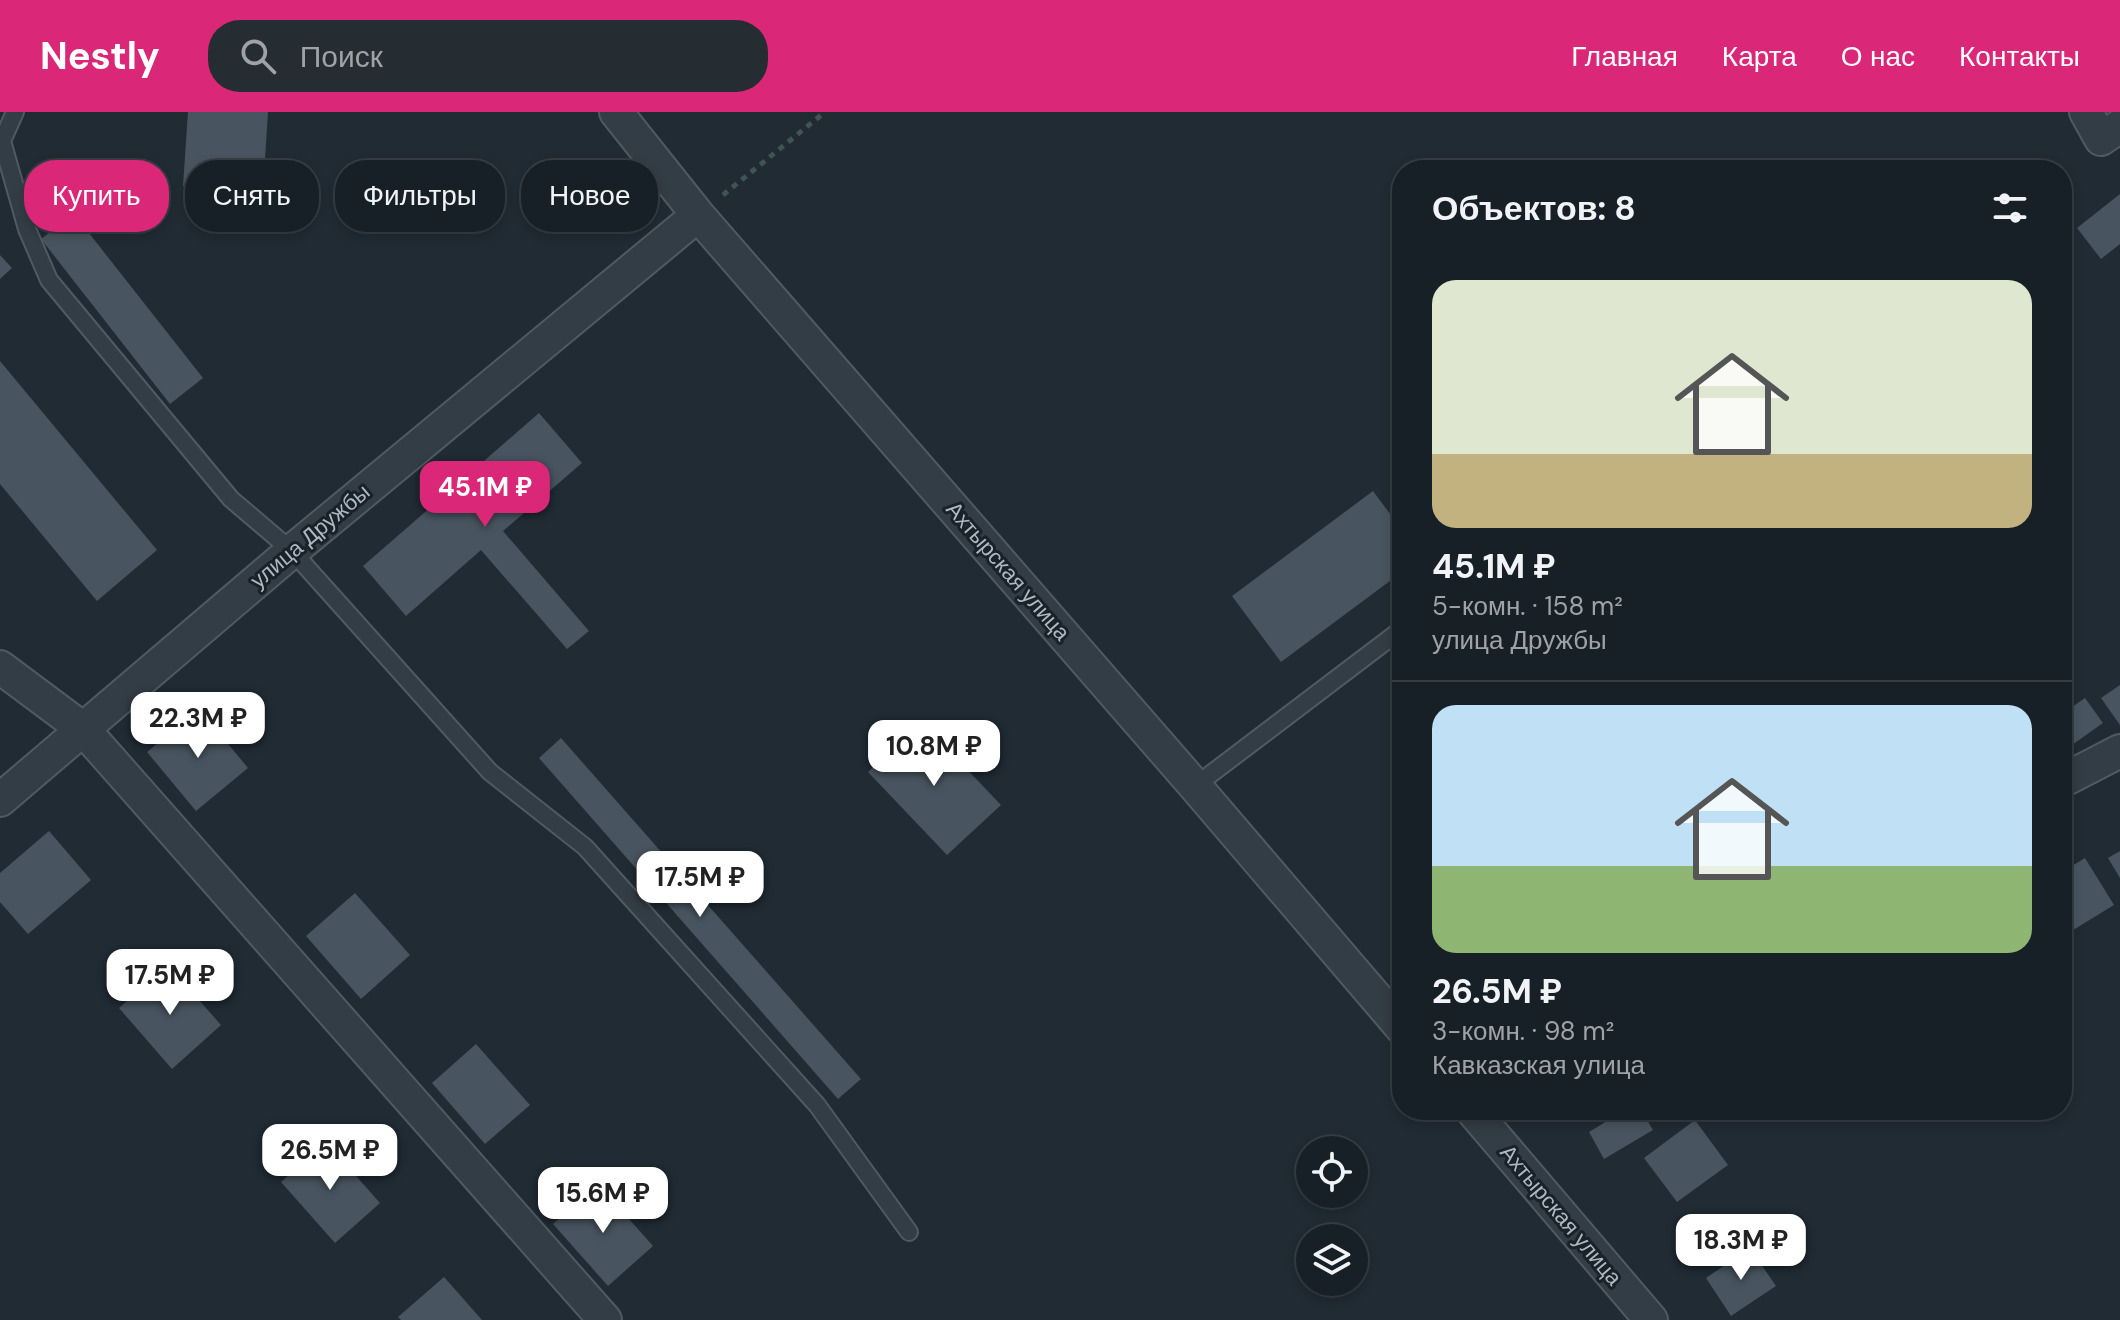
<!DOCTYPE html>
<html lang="ru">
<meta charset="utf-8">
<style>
body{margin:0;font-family:"DM Sans",sans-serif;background:#252d33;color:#f1f3f6;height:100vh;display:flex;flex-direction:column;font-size:30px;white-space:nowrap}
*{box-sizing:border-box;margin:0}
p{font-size:26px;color:#9fa3a7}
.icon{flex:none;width:44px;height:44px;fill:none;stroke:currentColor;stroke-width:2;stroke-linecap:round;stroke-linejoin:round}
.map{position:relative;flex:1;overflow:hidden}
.details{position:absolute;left:1392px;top:48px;width:680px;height:960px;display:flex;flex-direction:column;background:#182027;border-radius:32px;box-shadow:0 4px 12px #0003,0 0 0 2px #363e44}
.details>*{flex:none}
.banner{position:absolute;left:24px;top:48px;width:760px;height:72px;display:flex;gap:16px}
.tools{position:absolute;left:1296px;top:1024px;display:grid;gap:16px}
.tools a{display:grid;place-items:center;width:72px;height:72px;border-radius:50%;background:#182027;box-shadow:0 4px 12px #0003,0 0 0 2px #363e44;font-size:40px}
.price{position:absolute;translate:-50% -68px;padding:0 18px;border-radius:16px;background:#fff;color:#222;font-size:26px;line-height:52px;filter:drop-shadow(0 2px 4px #0008)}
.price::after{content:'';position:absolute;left:50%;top:48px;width:24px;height:18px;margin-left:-12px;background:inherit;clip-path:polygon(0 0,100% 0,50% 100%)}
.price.selected{background:#db2777;color:#fff}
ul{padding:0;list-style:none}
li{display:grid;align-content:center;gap:16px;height:424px;padding:0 40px}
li+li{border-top:2px solid #363e44}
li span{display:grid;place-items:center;height:248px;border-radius:24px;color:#555}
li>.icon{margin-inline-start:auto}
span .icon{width:144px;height:144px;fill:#fffc;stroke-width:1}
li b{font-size:34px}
h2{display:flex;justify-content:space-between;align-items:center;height:96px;padding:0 40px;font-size:34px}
.pill{padding:0 28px;border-radius:32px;background:#182027;box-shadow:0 4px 12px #0003,0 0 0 2px #363e44;font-size:28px;line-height:72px}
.pill.selected{background:#db2777;color:#fff}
header{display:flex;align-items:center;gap:48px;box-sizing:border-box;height:112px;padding:0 40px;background:#db2777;color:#fff}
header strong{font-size:38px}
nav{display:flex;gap:44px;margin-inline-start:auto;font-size:28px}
.search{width:560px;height:72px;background:#252d33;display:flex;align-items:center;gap:20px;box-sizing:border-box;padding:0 28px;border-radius:32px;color:#9fa3a7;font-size:30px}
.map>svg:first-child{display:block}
</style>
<header>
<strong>Nestly</strong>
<div class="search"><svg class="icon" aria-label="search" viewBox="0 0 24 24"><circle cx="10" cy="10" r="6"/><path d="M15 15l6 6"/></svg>Поиск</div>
<nav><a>Главная</a><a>Карта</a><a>О нас</a><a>Контакты</a></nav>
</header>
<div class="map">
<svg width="2120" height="1208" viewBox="0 0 2120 1208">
<rect width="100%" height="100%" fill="#202b34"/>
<path fill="#485560" d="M188,0H268L263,79L183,74Z
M2120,82V132L2101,147L2077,116Z
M74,102L203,266L170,292L41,127Z
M0,143L12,156L0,167Z
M0,249L157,438L97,489L0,372Z
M539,301L582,351L503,419L589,519L567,537L481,438L406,504L363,454Z
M1373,379L1402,418V460L1281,550L1232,484Z
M2120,573V613L2101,586Z
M2085,586L2103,611L2062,640V602Z
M199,597L248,656L196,699L147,640Z
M921,609L1001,693L947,743L868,660Z
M561,626L861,967L838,987L539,646Z
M49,719L91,768L28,822L0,790V761Z
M2120,739V766L2108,746Z
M2085,746L2114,793L2065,823L2062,819V760Z
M355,781L410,843L361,887L306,824Z
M168,853L221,913L172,957L119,896Z
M476,932L530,993L485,1032L432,971Z
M1625,998H1641L1653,1018L1604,1047L1589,1020Z
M1695,1008L1728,1053L1677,1090L1644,1046Z
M326,1030L380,1091L335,1131L281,1070Z
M598,1072L653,1134L608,1174L553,1112Z
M1750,1136L1776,1174L1731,1204L1706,1166Z
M444,1165L482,1208H401L398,1205Z"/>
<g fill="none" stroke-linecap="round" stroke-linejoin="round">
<g stroke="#515a63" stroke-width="20">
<path id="lane" d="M15,0L2,29L27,117L49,168L231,387L292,439L490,660L585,735L817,993L909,1120
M1195,674L1402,517"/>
</g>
<g stroke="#515a63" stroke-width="36">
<path id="street" d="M616,0L698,103L1195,674L1402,916
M2086,0L2101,27L2120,14
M0,555L83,617L605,1208
M2062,669L2120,639
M0,688L292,439L698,103
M1472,998L1651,1208"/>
</g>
<path stroke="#415454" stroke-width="5" stroke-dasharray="6 6" stroke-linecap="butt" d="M723,83L825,0"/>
<use href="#lane" stroke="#333d45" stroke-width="16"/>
<use href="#street" stroke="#333d45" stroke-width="32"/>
</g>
<g text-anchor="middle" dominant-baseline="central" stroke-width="6" stroke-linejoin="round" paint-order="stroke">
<g font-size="22" fill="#adb8c2" stroke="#192129">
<text transform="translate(310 424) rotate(-40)">улица Дружбы</text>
<text transform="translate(1008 459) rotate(49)">Ахтырская улица</text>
<text transform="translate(1561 1103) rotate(50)">Ахтырская улица</text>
</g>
</g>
</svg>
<div class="tools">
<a><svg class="icon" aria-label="locate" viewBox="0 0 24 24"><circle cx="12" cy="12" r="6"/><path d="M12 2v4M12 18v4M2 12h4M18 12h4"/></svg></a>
<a><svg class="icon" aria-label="layers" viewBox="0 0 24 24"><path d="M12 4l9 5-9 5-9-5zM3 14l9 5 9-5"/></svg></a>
</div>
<b class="price selected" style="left:485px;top:417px">45.1M ₽</b>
<b class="price" style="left:198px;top:648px">22.3M ₽</b>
<b class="price" style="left:934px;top:676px">10.8M ₽</b>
<b class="price" style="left:700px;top:807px">17.5M ₽</b>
<b class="price" style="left:170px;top:905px">17.5M ₽</b>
<b class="price" style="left:330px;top:1080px">26.5M ₽</b>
<b class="price" style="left:603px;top:1123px">15.6M ₽</b>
<b class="price" style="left:1741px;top:1170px">18.3M ₽</b>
<div class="banner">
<a class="pill selected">Купить</a>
<a class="pill">Снять</a>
<a class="pill">Фильтры</a>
<a class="pill">Новое</a>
</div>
<section class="details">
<h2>Объектов: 8<svg class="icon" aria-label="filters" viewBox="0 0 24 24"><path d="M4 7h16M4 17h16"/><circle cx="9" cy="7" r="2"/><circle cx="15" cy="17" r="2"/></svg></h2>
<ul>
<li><span style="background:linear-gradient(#dfe7d0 70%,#c2b280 0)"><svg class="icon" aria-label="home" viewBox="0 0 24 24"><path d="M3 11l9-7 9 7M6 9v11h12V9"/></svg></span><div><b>45.1M ₽</b><p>5-комн. · 158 m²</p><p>улица Дружбы</p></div></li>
<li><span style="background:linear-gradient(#bfe0f5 65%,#8fb573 0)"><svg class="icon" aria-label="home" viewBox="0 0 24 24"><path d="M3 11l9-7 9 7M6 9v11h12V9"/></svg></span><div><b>26.5M ₽</b><p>3-комн. · 98 m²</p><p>Кавказская улица</p></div></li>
</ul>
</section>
</div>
